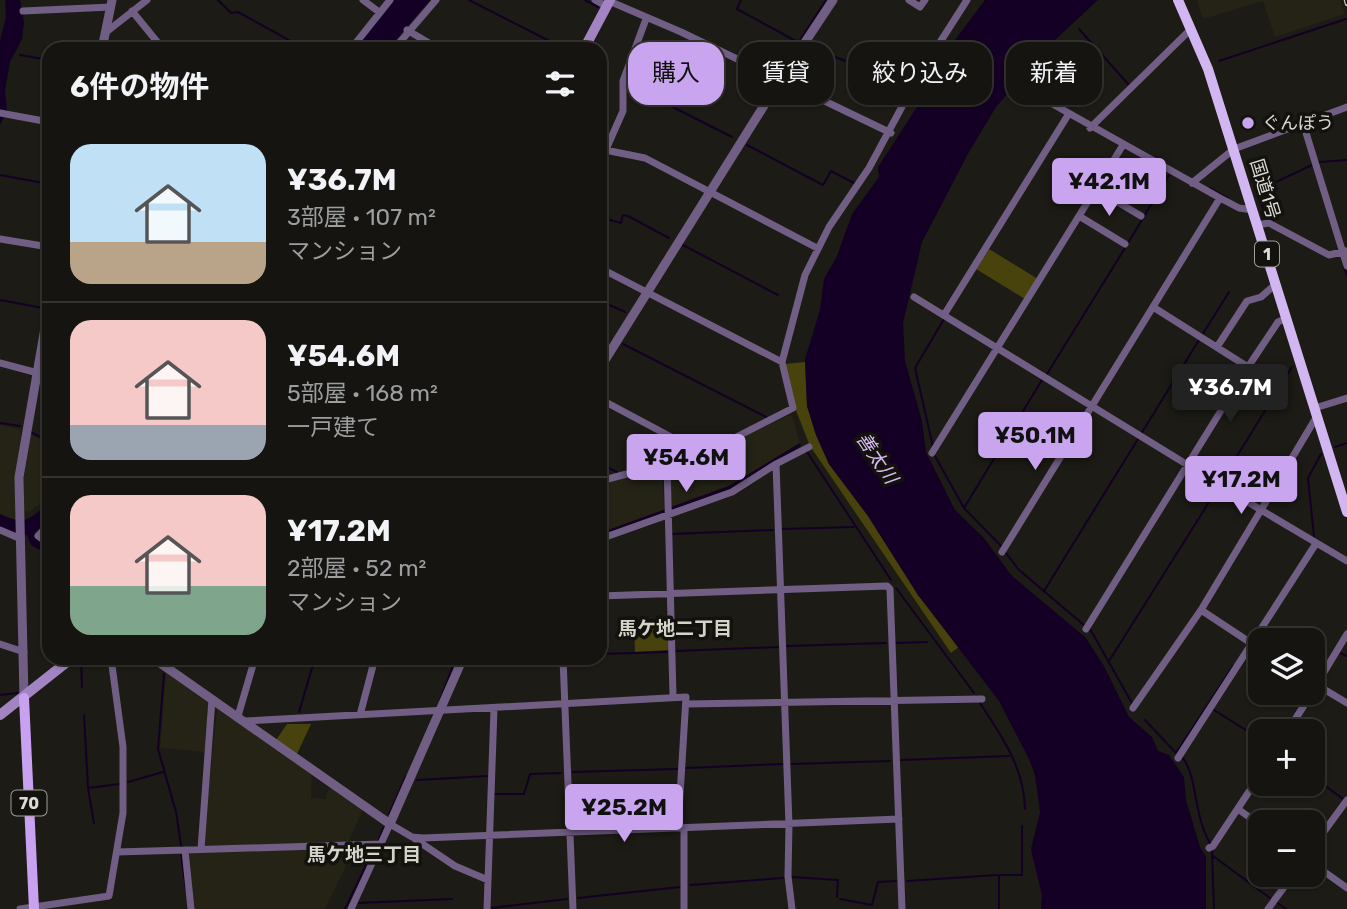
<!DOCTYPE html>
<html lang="ja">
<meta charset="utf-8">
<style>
body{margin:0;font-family:Rubik,"Noto Sans JP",sans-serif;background:#22211e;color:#f1f3f6;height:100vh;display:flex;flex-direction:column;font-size:26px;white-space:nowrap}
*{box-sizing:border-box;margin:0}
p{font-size:23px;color:#9d9e9f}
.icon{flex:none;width:38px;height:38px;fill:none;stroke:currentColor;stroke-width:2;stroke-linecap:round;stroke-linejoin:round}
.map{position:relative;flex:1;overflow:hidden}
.panel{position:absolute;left:42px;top:42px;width:565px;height:623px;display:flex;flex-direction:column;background:#151410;border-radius:21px;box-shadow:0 2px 5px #0004,0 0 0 2px #343330}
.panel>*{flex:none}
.hud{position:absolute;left:628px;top:42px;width:612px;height:63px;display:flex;gap:14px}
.controls{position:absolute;left:1248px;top:628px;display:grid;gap:14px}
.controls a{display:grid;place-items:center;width:77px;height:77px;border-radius:14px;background:#151410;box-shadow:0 2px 5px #0004,0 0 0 2px #343330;font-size:35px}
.price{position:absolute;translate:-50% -60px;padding:0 16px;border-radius:7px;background:#c8a5ee;color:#111;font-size:23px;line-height:46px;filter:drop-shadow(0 2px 4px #0008)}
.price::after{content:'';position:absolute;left:50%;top:42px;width:21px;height:16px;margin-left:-10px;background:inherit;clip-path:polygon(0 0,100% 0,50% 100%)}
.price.active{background:#222;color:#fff}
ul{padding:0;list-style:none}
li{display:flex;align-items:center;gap:21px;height:175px;padding:0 28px}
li+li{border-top:2px solid #343330}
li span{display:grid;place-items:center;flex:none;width:196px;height:140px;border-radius:21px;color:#555}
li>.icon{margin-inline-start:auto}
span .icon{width:84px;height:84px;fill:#fffc;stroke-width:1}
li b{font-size:30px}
h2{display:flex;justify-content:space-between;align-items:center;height:84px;padding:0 28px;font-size:30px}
.pill{padding:0 24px;border-radius:21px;background:#151410;box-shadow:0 2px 5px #0004,0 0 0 2px #343330;font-size:24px;line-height:63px}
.pill.active{background:#c8a5ee;color:#111}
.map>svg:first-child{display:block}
</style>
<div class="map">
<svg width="1347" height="909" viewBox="0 0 1347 909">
<rect width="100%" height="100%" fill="#1c1b15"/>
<path fill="#242316" d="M1197,0H1340L1345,14L1275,37L1263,1L1203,19Z
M789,415L792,416L800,443L729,486L670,507V469L673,464L708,454Z
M0,425L21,429L17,522L0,514Z
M28,433L49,444V497L29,512L24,511V462Z
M662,467L664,510L600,533V483Z
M166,673L209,703L205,752L160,748Z
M217,709L312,773L311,798L325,799L330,786L363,810L348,842L203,846Z
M356,846L325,909H193L189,853Z"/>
<path fill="#48420d" d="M989,249L1038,279L1025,299L976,269Z
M805,362L807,406L816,435L829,464L868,516L918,595L960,646L951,653L810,446L795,408L784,364Z
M668,623L669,650L635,652L634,625Z
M287,724H311L297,754L276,740Z"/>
<path fill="#140024" d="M5,0H20L24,22L22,39L10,62L5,91L7,111L0,125V41L6,17Z
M393,0H430L388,49H354Z
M985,0H1098L1043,51L1022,79L1024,83L1091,123L1022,84L1015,85L996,107L969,152L922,242L903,323L905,361L922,421L926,452L955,510L984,538L1011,575L1086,638L1104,666L1129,717L1152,737L1158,751L1169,755L1184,777L1186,800L1200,847L1206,857V909H1041L1042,896L1031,849L1040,812L1035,775L1029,759L999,701L918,595L868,516L829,464L816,435L807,406L805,359L820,310L824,279L837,256L852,214L879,177L878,167L917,107L927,77Z
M800,443L801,446L730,490L600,537V533L729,486Z
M49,503V520L34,533L35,538L49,548V555L31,545L27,535L0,528V514C27,526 27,520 49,503Z"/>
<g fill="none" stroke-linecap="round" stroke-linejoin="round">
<path stroke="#140024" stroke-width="2" d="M218,0L231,13L238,12L305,49
M469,0L565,49
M585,0L598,7
M741,0L737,9L796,41
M1079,29L1129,85
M808,47L870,70
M20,55L49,60
M1219,61L1346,19
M779,73L826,0
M627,83L656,95L655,98L732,137
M747,145L823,185L831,171L854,183
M1319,162L1347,160
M0,175L49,184
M1210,188L1228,198
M600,217L621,223L623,215L628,216L669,238
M1273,221L1266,217L1257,191L1312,165
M1128,243L1169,175
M683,245L778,295
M1344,267L1347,276
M0,300L43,308
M600,309L603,302L625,312
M1202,335L1229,292
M623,344L766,417
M1047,374L1125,248
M0,423L20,426
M30,432L49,441
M1141,434L1199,340
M933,447L915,368L944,319
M1335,447L1347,443
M807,452L891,580
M935,456L964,508L1002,547
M600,464L617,472
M1221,482L1292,367
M964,508L1042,380
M782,529L854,527
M672,534L773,530
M1314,537L1308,478L1321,454
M1006,553L1018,569L1085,626
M896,588L974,693
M1044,591L1138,439
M1090,629L1132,703
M896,643L927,642
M786,646L886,643
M676,651L778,647
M1340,653L1347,656
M600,654L667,652
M469,659L490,658
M81,660L82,687
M1109,661L1218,488
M164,674L158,749L176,812L181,845
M0,695L18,693
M440,700L456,658
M980,703C1002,737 1024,767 1025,809
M1214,710L1260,739
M299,712L315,658
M84,715L88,788
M1145,720L1175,752
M1176,753L1233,666
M1183,758C1198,779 1193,814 1210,843
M901,760L1009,756
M791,764L890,761
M686,768L783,764
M573,772L677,769
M1312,776L1343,799
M417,780L488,776
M128,782L163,772
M495,794H524L530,774L561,773
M389,814L406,776
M94,823L88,788L119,784
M379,839L383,828
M1212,851L1214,909
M181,854L186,890
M1213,856L1270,898
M791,877L838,880L837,897
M907,881L997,875
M690,885L783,878
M578,898L680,887
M840,899L872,905L878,882L896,881
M1276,902L1286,909
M358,903L452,899
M492,908L567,899
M345,909L375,847
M999,909V875H1022V826"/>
<path stroke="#705e84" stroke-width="7" d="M363,0L379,12
M595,0L606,6
M909,0L920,7L925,0
M609,1L681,32L891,133
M23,11L111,7
M132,11L163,49
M407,30L439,49
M105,33L147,0
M351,49L390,0
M394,49L436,0
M1024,88L1220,198L1239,208L1253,210
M0,113L49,122
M1303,123L1347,266
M1090,128L1190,30
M600,149L645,158L817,248
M600,163L623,111V81L646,19
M1192,183L1234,149L1347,107
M1096,189L1141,216
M1079,216L1125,244
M1257,225L1269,223L1329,255L1346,251
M0,239L49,247
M600,268L782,362
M914,297L1261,510L1317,416
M1153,307L1248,367
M944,315L1068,115
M1217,347L1247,301L1261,297L1276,284
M0,363L49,376
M600,399L703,454
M1315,408L1347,398
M932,453L1123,145
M667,464L673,696
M600,481L703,454L793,408L782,362L805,275L829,227L869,168L919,75L967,0
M49,524L38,536L49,544
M0,530L21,539
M600,539L732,492L776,464
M1002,552L1220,198
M600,596L887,586L890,589L902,909
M1201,610L1260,649
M1086,629L1248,367L1278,322L1287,318
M0,644L24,652
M563,658L573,909
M1312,682L1347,703
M1312,692L1347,634
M686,704L982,699
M1133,708L1201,610L1261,510L1347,561
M360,715L375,658
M238,716L255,658
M245,721L686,697L678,828
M1287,732L1312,693
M1178,758L1315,545
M1238,809L1260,825
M684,828V909
M415,839L455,866L488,880
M1209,848L1213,846L1260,775
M1312,848L1347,800
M201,849L212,699
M117,852L185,850
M1312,863L1347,888
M20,909L109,896L123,813V747L111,658
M191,909L185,850L381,844
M351,909L390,824L412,837L423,838L899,819
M487,909L494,709
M792,909L788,876L789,825L776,464L809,447
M1268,909L1293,875"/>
<path stroke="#705e84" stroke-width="9" d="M102,49L112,0
M600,368L780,80L833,0
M153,658L390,824L463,658
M24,698L19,477L49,305"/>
<path stroke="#a184c1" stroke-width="10" d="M584,49L610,0
M0,715L72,658"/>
<path stroke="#c8a1f0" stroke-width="10" d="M24,698L34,909"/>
<path stroke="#d2b6f1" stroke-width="10" d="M1178,0L1208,69L1347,512"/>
<g stroke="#c4c3be" stroke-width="4.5">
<path id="rail" d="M1346,0L1347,4"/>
</g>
<use href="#rail" stroke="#13120c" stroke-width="2" stroke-dasharray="5" stroke-linecap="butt"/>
</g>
<circle fill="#c8a5ee" stroke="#13120c" stroke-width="2.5" cx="1248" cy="123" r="7"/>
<g text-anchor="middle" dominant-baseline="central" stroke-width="7" stroke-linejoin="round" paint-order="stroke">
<g fill="#13120c" stroke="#9f9e99" stroke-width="2">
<rect x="1255" y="241.5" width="24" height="25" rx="5"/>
<rect x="11.5" y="790.5" width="35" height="25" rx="5"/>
</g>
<g font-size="16" font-weight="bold" fill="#dbdad6">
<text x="1267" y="254">1</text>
<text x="29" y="803">70</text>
</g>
<g font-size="18" fill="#dbdad6" stroke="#13120c" text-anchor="start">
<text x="1262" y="123">ぐんぽう</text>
</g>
<g font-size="18" fill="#dbdad6" stroke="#13120c">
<text transform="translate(1265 189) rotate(73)">国道1号</text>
</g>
<g font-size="19" font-style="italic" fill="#d7bbf6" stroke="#13120c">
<text transform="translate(877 458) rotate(56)">善太川</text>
</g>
<g font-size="19" font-weight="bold" fill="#d4d4ca" stroke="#13120c">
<text x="675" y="628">馬ケ地二丁目</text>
<text x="364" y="854">馬ケ地三丁目</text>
</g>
</g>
</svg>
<div class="controls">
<a><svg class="icon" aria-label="layers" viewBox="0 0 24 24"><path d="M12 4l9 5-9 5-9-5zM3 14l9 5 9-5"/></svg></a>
<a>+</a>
<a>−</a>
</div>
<b class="price" style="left:1109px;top:218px">¥42.1M</b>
<b class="price active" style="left:1230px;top:424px">¥36.7M</b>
<b class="price" style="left:1035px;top:472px">¥50.1M</b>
<b class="price" style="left:686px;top:494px">¥54.6M</b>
<b class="price" style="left:1241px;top:516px">¥17.2M</b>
<b class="price" style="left:624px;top:844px">¥25.2M</b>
<div class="hud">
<a class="pill active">購入</a>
<a class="pill">賃貸</a>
<a class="pill">絞り込み</a>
<a class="pill">新着</a>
</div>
<section class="panel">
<h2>6件の物件<svg class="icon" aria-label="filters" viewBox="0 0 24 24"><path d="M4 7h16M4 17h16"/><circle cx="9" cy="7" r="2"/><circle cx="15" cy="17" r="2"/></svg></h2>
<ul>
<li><span style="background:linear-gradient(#bfe0f5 70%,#b9a48a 0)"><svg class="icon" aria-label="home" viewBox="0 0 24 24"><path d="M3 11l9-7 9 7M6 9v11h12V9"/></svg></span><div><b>¥36.7M</b><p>3部屋 · 107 m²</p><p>マンション</p></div></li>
<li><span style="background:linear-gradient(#f6c9c9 75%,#9aa5b1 0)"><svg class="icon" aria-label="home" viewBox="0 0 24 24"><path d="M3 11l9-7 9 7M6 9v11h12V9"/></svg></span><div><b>¥54.6M</b><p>5部屋 · 168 m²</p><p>一戸建て</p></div></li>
<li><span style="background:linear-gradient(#f6c9c9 65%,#7fa58c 0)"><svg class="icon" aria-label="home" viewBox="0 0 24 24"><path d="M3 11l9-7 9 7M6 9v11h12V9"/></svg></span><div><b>¥17.2M</b><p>2部屋 · 52 m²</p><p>マンション</p></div></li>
</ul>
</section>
</div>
